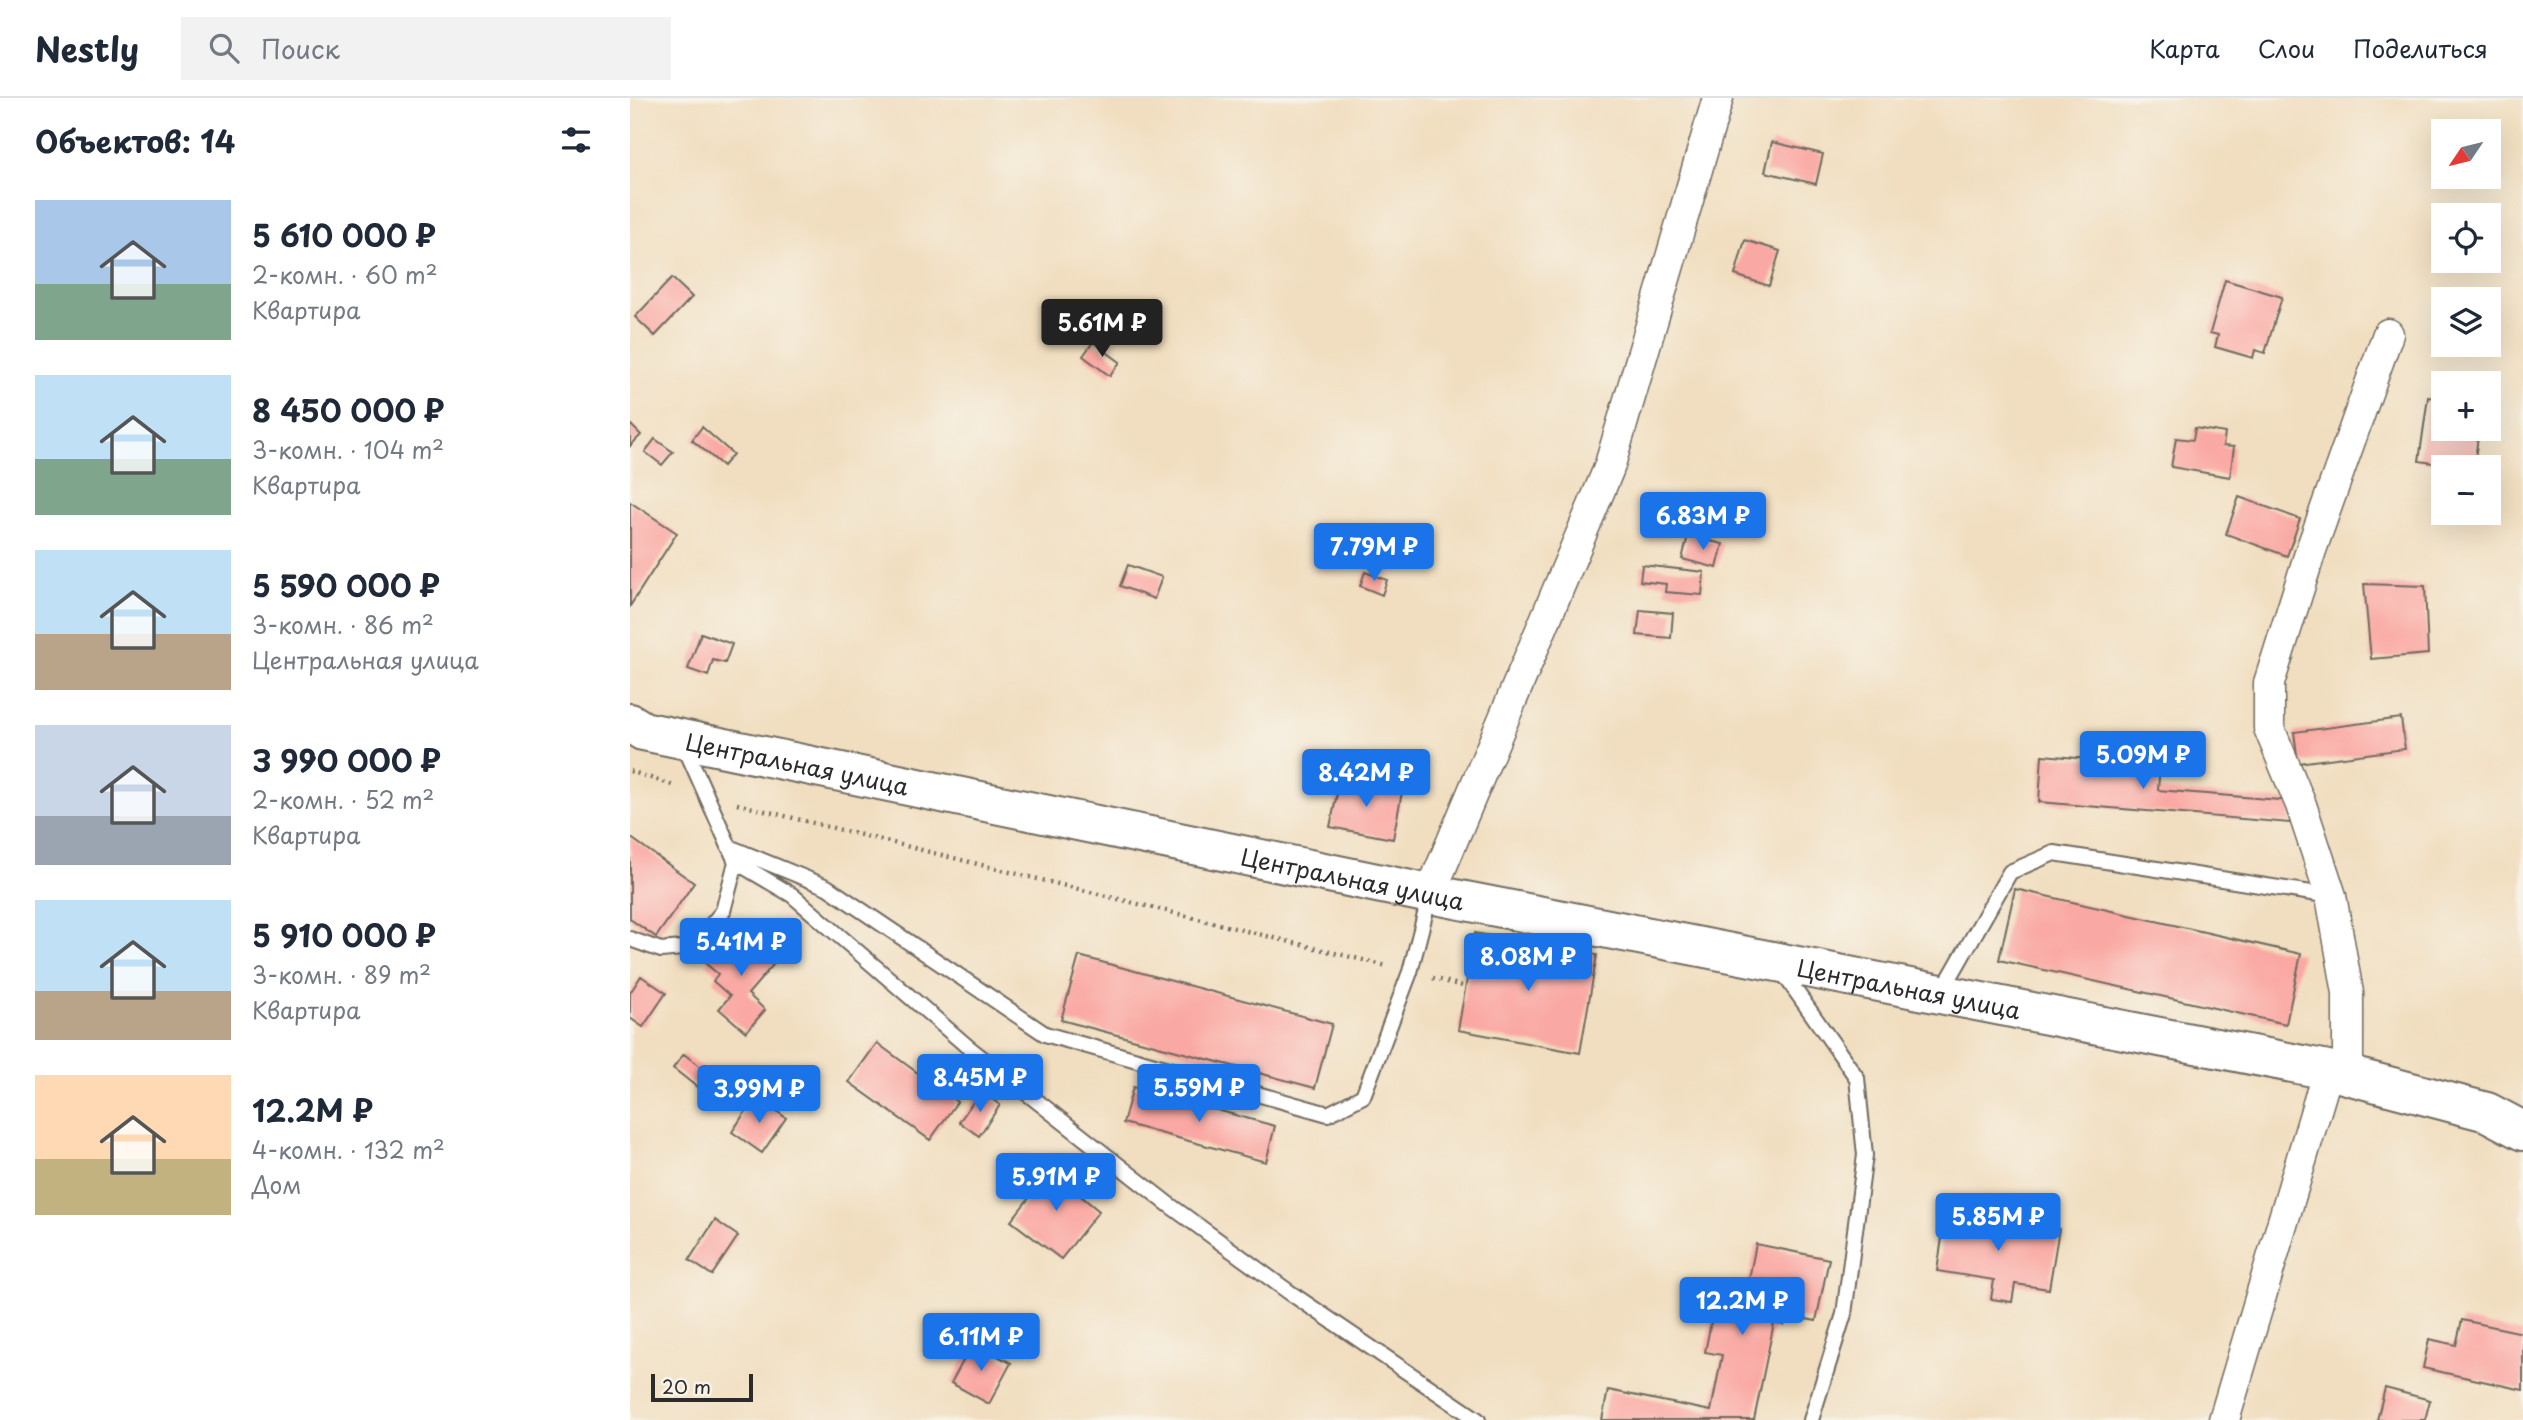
<!DOCTYPE html>
<html lang="ru">
<meta charset="utf-8">
<style>
body{margin:0;font-family:"Playpen Sans",sans-serif;background:#f2f2f3;color:#1f2937;height:100vh;display:flex;flex-direction:column;font-size:26px;white-space:nowrap}
*{box-sizing:border-box;margin:0}
p{font-size:23px;color:#747a83}
.icon{flex:none;width:38px;height:38px;fill:none;stroke:currentColor;stroke-width:2;stroke-linecap:round;stroke-linejoin:round}
.map{position:relative;flex:1;overflow:hidden}
.details{display:flex;flex-direction:column;background:#fff;width:630px}
.details>*{flex:none}
.needle{width:46px;rotate:235deg}
.tools{position:absolute;left:1801px;top:21px;display:grid;gap:14px}
.tools a{display:grid;place-items:center;width:70px;height:70px;border-radius:0px;background:#fff;box-shadow:0 7px 28px #0002;font-size:35px}
.scale{position:absolute;left:21px;bottom:18px;width:102px;box-sizing:border-box;padding-left:7px;border:4px solid #2b2b2b;border-top:0;font-size:19px;line-height:24px;white-space:nowrap;color:#2b2b2b;-webkit-text-stroke:5px #f7f3e8;paint-order:stroke}
.price{position:absolute;translate:-50% -60px;padding:0 16px;border-radius:7px;background:#1a73e8;color:#fff;font-size:23px;line-height:46px;filter:drop-shadow(0 2px 4px #0008)}
.price::after{content:'';position:absolute;left:50%;top:42px;width:21px;height:16px;margin-left:-10px;background:inherit;clip-path:polygon(0 0,100% 0,50% 100%)}
.price.on{background:#222;color:#fff}
ul{padding:0;list-style:none}
li{display:flex;align-items:center;gap:21px;height:175px;padding:0 35px}
li span{display:grid;place-items:center;flex:none;width:196px;height:140px;border-radius:0px;color:#555}
li>.icon{margin-inline-start:auto}
span .icon{width:84px;height:84px;fill:#fffc;stroke-width:1}
li b{font-size:30px}
h2{display:flex;justify-content:space-between;align-items:center;height:84px;padding:0 35px;font-size:30px}
header{display:flex;align-items:center;gap:42px;box-sizing:border-box;height:98px;padding:0 35px;background:#fff;border-bottom:2px solid #e0e1e3}
header strong{font-size:33px}
nav{display:flex;gap:38px;margin-inline-start:auto;font-size:24px}
.search{width:490px;height:63px;background:#f2f2f3;display:flex;align-items:center;gap:18px;box-sizing:border-box;padding:0 24px;border-radius:0px;color:#747a83;font-size:26px}
main{display:flex;flex:1;min-height:0}
.map>svg:first-child{display:block}
</style>
<header>
<strong>Nestly</strong>
<div class="search"><svg class="icon" aria-label="search" viewBox="0 0 24 24"><circle cx="10" cy="10" r="6"/><path d="M15 15l6 6"/></svg>Поиск</div>
<nav><a>Карта</a><a>Слои</a><a>Поделиться</a></nav>
</header>
<main>
<section class="details">
<h2>Объектов: 14<svg class="icon" aria-label="filters" viewBox="0 0 24 24"><path d="M4 7h16M4 17h16"/><circle cx="9" cy="7" r="2"/><circle cx="15" cy="17" r="2"/></svg></h2>
<ul>
<li><span style="background:linear-gradient(#a9c7e8 60%,#7fa58c 0)"><svg class="icon" aria-label="home" viewBox="0 0 24 24"><path d="M3 11l9-7 9 7M6 9v11h12V9"/></svg></span><div><b>5 610 000 ₽</b><p>2-комн. · 60 m²</p><p>Квартира</p></div></li>
<li><span style="background:linear-gradient(#bfe0f5 60%,#7fa58c 0)"><svg class="icon" aria-label="home" viewBox="0 0 24 24"><path d="M3 11l9-7 9 7M6 9v11h12V9"/></svg></span><div><b>8 450 000 ₽</b><p>3-комн. · 104 m²</p><p>Квартира</p></div></li>
<li><span style="background:linear-gradient(#bfe0f5 60%,#b9a48a 0)"><svg class="icon" aria-label="home" viewBox="0 0 24 24"><path d="M3 11l9-7 9 7M6 9v11h12V9"/></svg></span><div><b>5 590 000 ₽</b><p>3-комн. · 86 m²</p><p>Центральная улица</p></div></li>
<li><span style="background:linear-gradient(#c9d6e8 65%,#9aa5b1 0)"><svg class="icon" aria-label="home" viewBox="0 0 24 24"><path d="M3 11l9-7 9 7M6 9v11h12V9"/></svg></span><div><b>3 990 000 ₽</b><p>2-комн. · 52 m²</p><p>Квартира</p></div></li>
<li><span style="background:linear-gradient(#bfe0f5 65%,#b9a48a 0)"><svg class="icon" aria-label="home" viewBox="0 0 24 24"><path d="M3 11l9-7 9 7M6 9v11h12V9"/></svg></span><div><b>5 910 000 ₽</b><p>3-комн. · 89 m²</p><p>Квартира</p></div></li>
<li><span style="background:linear-gradient(#ffd9b3 60%,#c2b280 0)"><svg class="icon" aria-label="home" viewBox="0 0 24 24"><path d="M3 11l9-7 9 7M6 9v11h12V9"/></svg></span><div><b>12.2M ₽</b><p>4-комн. · 132 m²</p><p>Дом</p></div></li>
</ul>
</section>
<div class="map">
<svg width="1893" height="1322" viewBox="0 0 1893 1322">
<rect width="100%" height="100%" fill="#f7f3e8"/>
<filter id="ink" filterUnits="userSpaceOnUse"><feTurbulence type="fractalNoise" baseFrequency=".0143" numOctaves="2"/><feDisplacementMap in="SourceGraphic" scale="14" xChannelSelector="R" yChannelSelector="G"/><feConvolveMatrix kernelMatrix="1 2 1 2 8 2 1 2 1" color-interpolation-filters="sRGB"/></filter>
<filter id="wash" filterUnits="userSpaceOnUse"><feTurbulence type="fractalNoise" baseFrequency=".00686" numOctaves="4" result="noise"/><feDisplacementMap in="SourceGraphic" scale="28" xChannelSelector="R" yChannelSelector="G"/><feGaussianBlur stdDeviation="1.57" result="paint"/><feColorMatrix in="noise" values="0 0 0 0 0 0 0 0 0 0 0 0 0 0 0 0 0 1.4 0 .05"/><feComposite in="paint" operator="in"/></filter>
<g filter="url(#wash)">
<rect width="100%" height="100%" fill="#f1dec0"/>
<g id="blocks">
<path fill="#faa8a3" d="M1142,44L1193,56L1186,86L1135,74Z
M1115,142L1150,153L1139,188L1105,177Z
M42,180L62,199L25,238L5,219Z
M1595,182L1652,199L1635,255L1625,252L1623,260L1585,249L1588,237L1580,235Z
M463,244L490,264L480,278L453,258Z
M1798,299L1813,301V331H1849L1844,369H1813V377L1809,376L1811,366L1789,363Z
M0,326L11,337L0,348Z
M72,329L103,356L93,368L62,342Z
M1565,330L1595,335L1593,348L1604,349L1600,379L1541,369L1546,340L1563,342Z
M25,341L43,354L32,367L15,354Z
M1609,399L1670,421L1657,458L1596,436Z
M0,404L47,435L0,508Z
M1058,438L1093,446L1087,470L1052,461Z
M498,467L532,479L524,501L490,488Z
M1012,467L1074,474L1072,497L1035,494L1036,486L1010,483Z
M735,474L757,482L752,497L730,488Z
M1734,486L1795,488L1798,556L1741,561Z
M1010,512L1043,515L1041,540L1007,537Z
M71,535L102,546L95,565L83,562L78,578L58,571Z
M1771,620L1775,651L1668,665L1664,634Z
M1412,657L1530,667L1528,692L1662,703L1660,725L1409,704Z
M710,681L772,694L763,741L700,729Z
M0,739L64,785L26,839L0,821Z
M1385,791L1671,856L1656,926L1369,862Z
M845,835L967,857L950,955L828,932Z
M100,839L114,850L123,839L148,861L118,896L135,912L116,934L89,911L100,898L83,883L88,876L76,866Z
M449,858L702,926L685,990L431,922Z
M11,878L36,895L13,929L0,920V895Z
M247,945L327,1004L300,1042L219,984Z
M54,956L78,975L67,989L43,970Z
M503,989L645,1028L636,1064L493,1025Z
M351,993L370,1007L349,1038L329,1024Z
M126,998L156,1020L132,1055L102,1034Z
M425,1067L450,1086L445,1093L469,1113L431,1161L381,1123Z
M1316,1114L1429,1131L1419,1191L1385,1186L1382,1204L1361,1201L1364,1182L1307,1173Z
M85,1122L108,1138L82,1177L59,1162Z
M1126,1146L1199,1161L1186,1223L1156,1217L1154,1227L1144,1225L1124,1322H972L978,1292L1081,1313L1092,1257L1075,1254L1088,1190L1116,1196Z
M1832,1222L1893,1235V1292L1793,1270L1799,1241L1826,1247Z
M343,1245L381,1265L359,1306L321,1285Z
M1755,1290L1800,1302L1795,1322H1747Z"/>
</g>
</g>
<g filter="url(#ink)">
<use href="#blocks" fill-opacity="0" stroke="#706a5f" stroke-width="2"/>
<g fill="none" stroke-linecap="round" stroke-linejoin="round">
<g stroke="#706a5f" stroke-width="18">
<path id="lane" d="M99,749L197,789L415,936L698,1016L733,998L780,874L800,797
M106,764L162,797L338,949L538,1106L659,1194L848,1322
M0,841L31,852L63,849L93,813L106,764L53,645
M1151,872L1227,980L1235,1057L1214,1216L1181,1322
M1311,895L1380,774L1424,755L1701,798"/>
</g>
<g stroke="#706a5f" stroke-width="33">
<path id="street" d="M800,796L979,370L1088,0
M1718,978V895L1701,798L1671,707L1639,630V585L1681,452L1758,236
M1594,1322L1698,972"/>
</g>
<g stroke="#706a5f" stroke-width="42">
<g id="secondary">
<path id="s1" d="M0,625L13,633L800,796L1698,972L1857,1014L1893,1033"/>
</g>
</g>
<path stroke="#706a5f" stroke-width="4.5" stroke-dasharray="2 5" stroke-linecap="butt" d="M0,673L45,688
M107,706L757,868
M803,880L836,889"/>
<use href="#lane" stroke="#fff" stroke-width="14"/>
<use href="#street" stroke="#fff" stroke-width="30"/>
<use href="#secondary" stroke="#fff" stroke-width="38"/>
</g>
</g>
<g text-anchor="middle" dominant-baseline="central" stroke-width="6" stroke-linejoin="round" paint-order="stroke">
<g font-size="23" fill="#2b2b2b" stroke="#f7f3e8">
<text stroke="none"><textPath href="#s1" startOffset="173">Центральная улица</textPath></text>
<text stroke="none"><textPath href="#s1" startOffset="740">Центральная улица</textPath></text>
<text stroke="none"><textPath href="#s1" startOffset="1307">Центральная улица</textPath></text>
</g>
</g>
</svg>
<div class="tools">
<a><svg class="needle" viewBox="-14 -14 28 28"><path d="M0-13l5 13h-10z" fill="#e53935"/><path d="M0 13l5-13h-10z" fill="#747a83"/></svg></a>
<a><svg class="icon" aria-label="locate" viewBox="0 0 24 24"><circle cx="12" cy="12" r="6"/><path d="M12 2v4M12 18v4M2 12h4M18 12h4"/></svg></a>
<a><svg class="icon" aria-label="layers" viewBox="0 0 24 24"><path d="M12 4l9 5-9 5-9-5zM3 14l9 5 9-5"/></svg></a>
<a>+</a>
<a>−</a>
</div>
<div class="scale">20 m</div>
<b class="price on" style="left:472px;top:261px">5.61M ₽</b>
<b class="price" style="left:1073px;top:454px">6.83M ₽</b>
<b class="price" style="left:744px;top:485px">7.79M ₽</b>
<b class="price" style="left:1513px;top:693px">5.09M ₽</b>
<b class="price" style="left:736px;top:711px">8.42M ₽</b>
<b class="price" style="left:111px;top:880px">5.41M ₽</b>
<b class="price" style="left:898px;top:895px">8.08M ₽</b>
<b class="price" style="left:350px;top:1016px">8.45M ₽</b>
<b class="price" style="left:569px;top:1026px">5.59M ₽</b>
<b class="price" style="left:129px;top:1027px">3.99M ₽</b>
<b class="price" style="left:426px;top:1115px">5.91M ₽</b>
<b class="price" style="left:1368px;top:1155px">5.85M ₽</b>
<b class="price" style="left:1112px;top:1239px">12.2M ₽</b>
<b class="price" style="left:351px;top:1275px">6.11M ₽</b>
</div>
</main>
